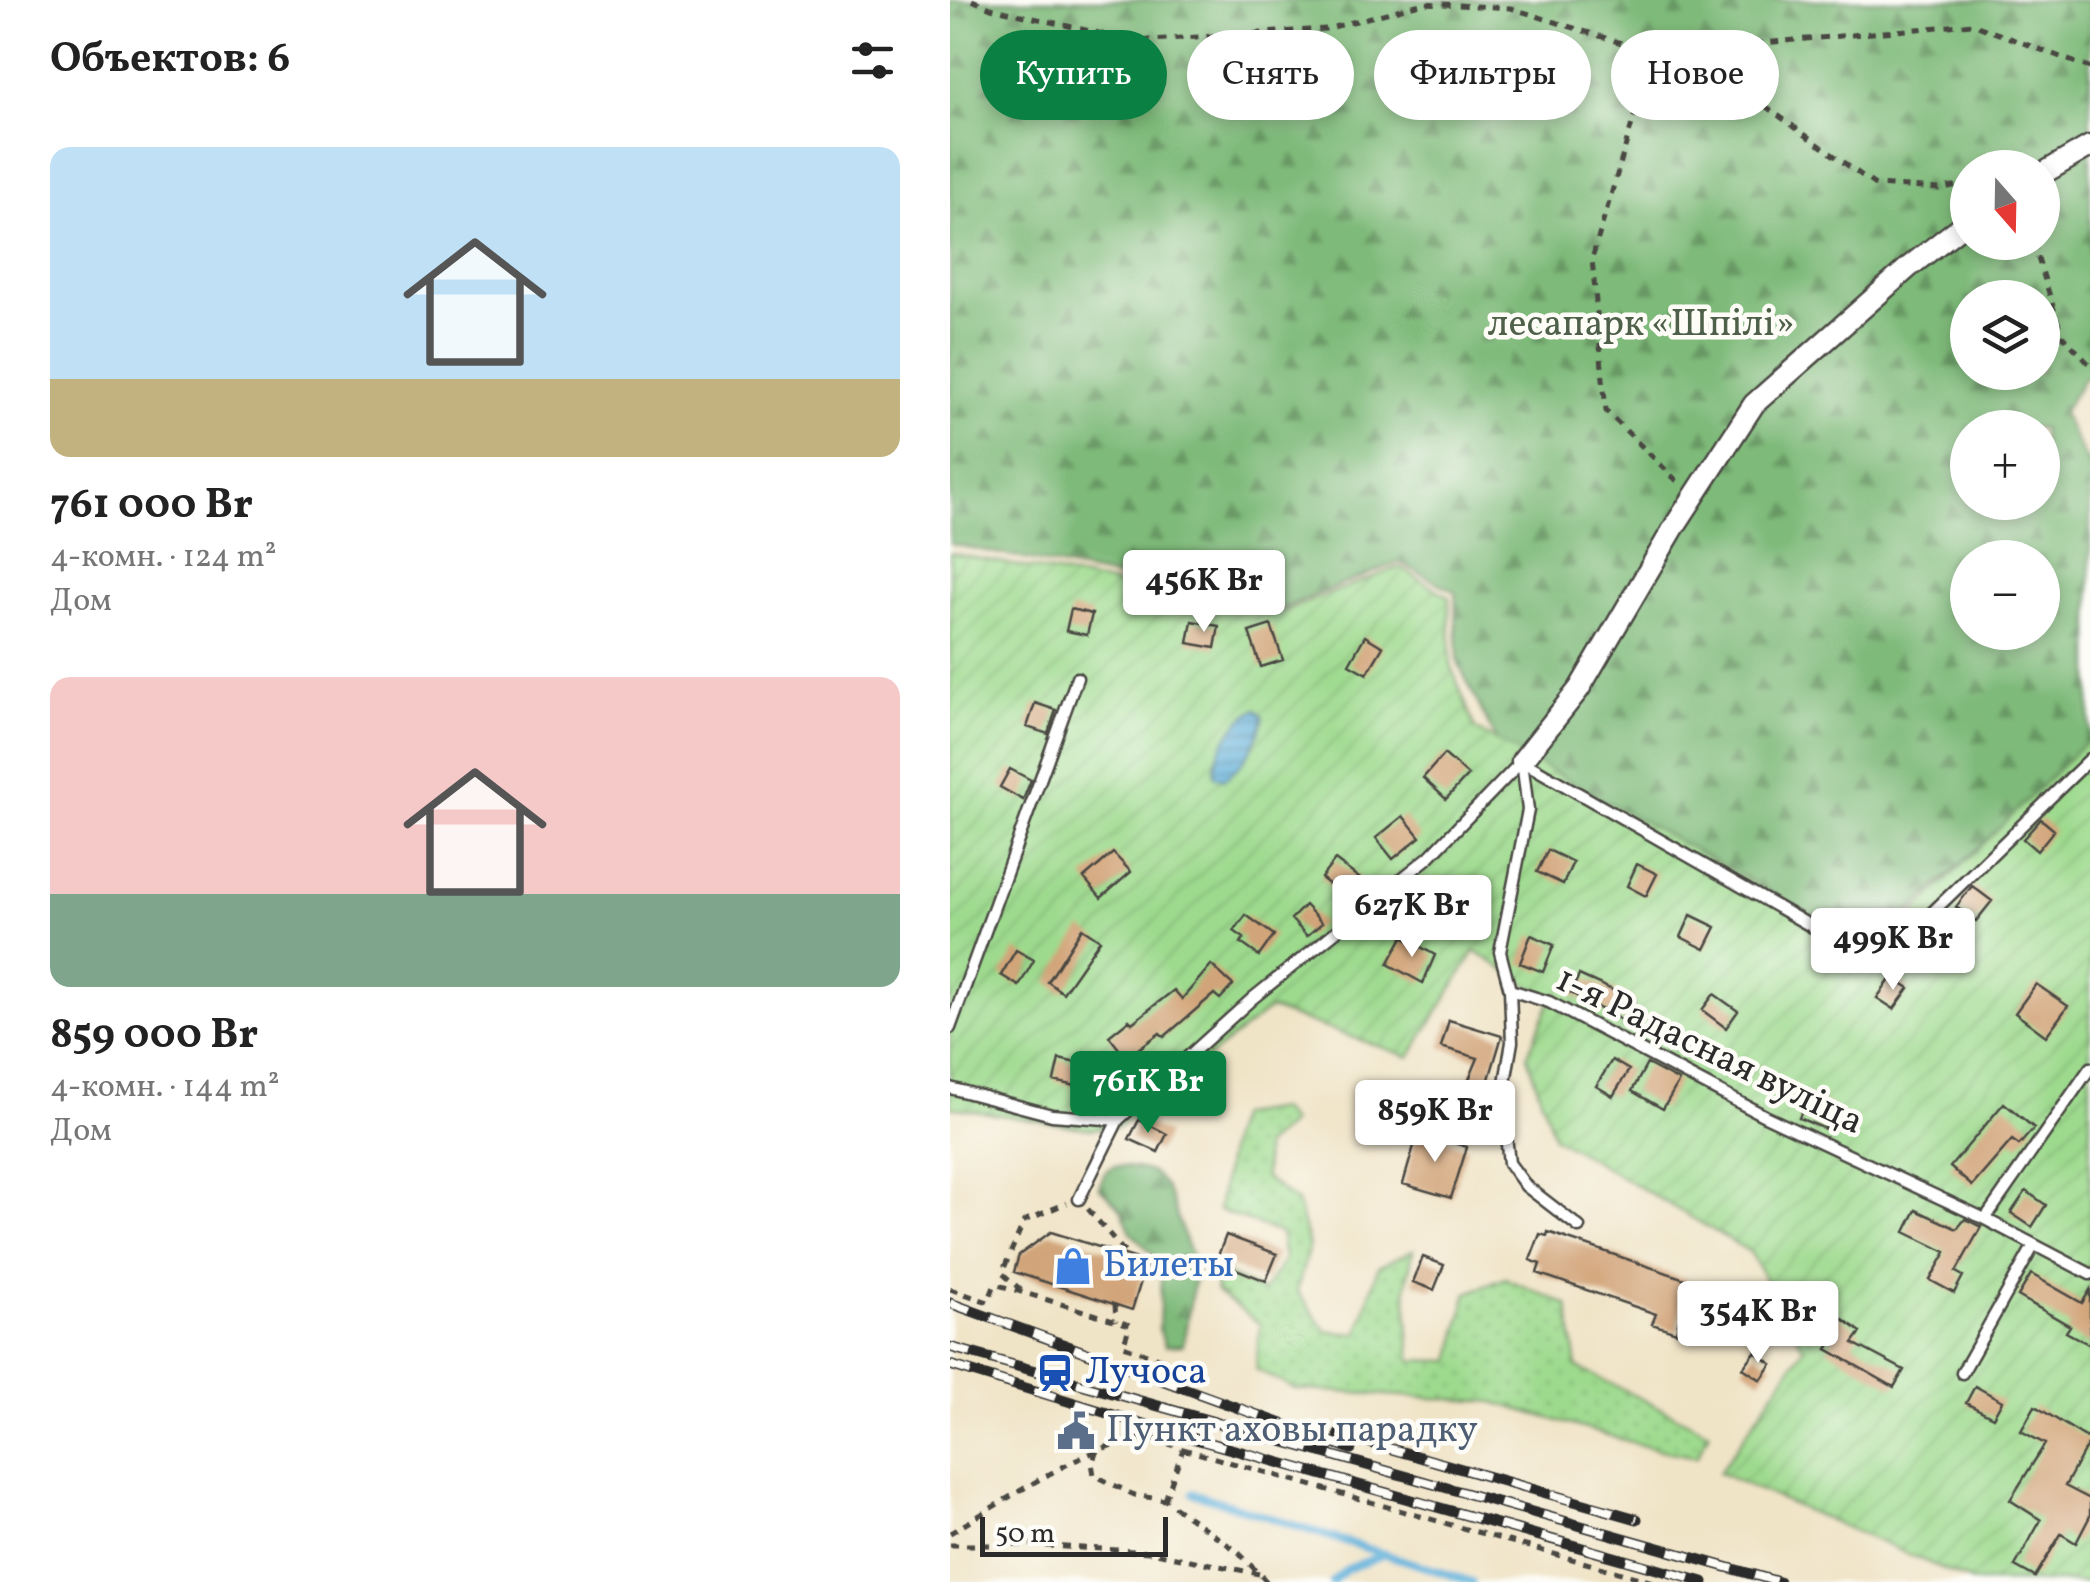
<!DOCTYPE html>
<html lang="ru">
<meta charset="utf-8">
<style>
body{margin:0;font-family:Vollkorn,serif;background:#f6f6f6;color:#222;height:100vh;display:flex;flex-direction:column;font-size:38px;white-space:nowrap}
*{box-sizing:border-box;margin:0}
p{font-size:32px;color:#767676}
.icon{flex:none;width:55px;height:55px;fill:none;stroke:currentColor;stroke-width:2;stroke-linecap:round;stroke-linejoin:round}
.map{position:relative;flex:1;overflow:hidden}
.drawer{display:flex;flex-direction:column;background:#fff;width:950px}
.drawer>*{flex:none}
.hud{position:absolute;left:30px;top:30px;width:950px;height:90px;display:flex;gap:20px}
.needle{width:65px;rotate:160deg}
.buttons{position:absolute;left:1000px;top:150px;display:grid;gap:20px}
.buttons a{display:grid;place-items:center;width:110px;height:110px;border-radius:50%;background:#fff;box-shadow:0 5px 15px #0003;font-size:50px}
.scale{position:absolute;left:30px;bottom:25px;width:188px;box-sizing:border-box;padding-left:10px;border:5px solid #2b2b2b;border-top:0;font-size:28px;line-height:35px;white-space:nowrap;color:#2b2b2b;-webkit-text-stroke:8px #fdfcf7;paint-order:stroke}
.price{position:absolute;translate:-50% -85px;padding:0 22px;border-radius:10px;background:#fff;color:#222;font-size:32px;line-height:65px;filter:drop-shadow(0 2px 5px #0008)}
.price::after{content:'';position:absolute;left:50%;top:60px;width:30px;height:22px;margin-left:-15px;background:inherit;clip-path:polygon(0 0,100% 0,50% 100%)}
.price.active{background:#0b8043;color:#fff}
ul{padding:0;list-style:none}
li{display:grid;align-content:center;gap:20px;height:530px;padding:0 50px}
li span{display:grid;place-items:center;height:310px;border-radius:20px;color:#555}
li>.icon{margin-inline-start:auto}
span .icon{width:180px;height:180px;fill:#fffc;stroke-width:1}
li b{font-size:42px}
h2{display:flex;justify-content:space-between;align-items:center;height:120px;padding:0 50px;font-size:42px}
.chip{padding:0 35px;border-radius:45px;background:#fff;box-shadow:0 5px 15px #0003;font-size:35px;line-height:90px}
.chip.active{background:#0b8043;color:#fff}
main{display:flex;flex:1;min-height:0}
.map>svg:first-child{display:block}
</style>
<main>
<section class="drawer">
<h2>Объектов: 6<svg class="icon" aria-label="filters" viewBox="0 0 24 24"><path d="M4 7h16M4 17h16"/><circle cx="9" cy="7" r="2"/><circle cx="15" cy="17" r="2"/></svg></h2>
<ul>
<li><span style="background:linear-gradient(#bfe0f5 75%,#c2b280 0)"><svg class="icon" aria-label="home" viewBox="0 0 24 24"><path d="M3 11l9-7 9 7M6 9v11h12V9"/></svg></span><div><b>761 000 Br</b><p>4-комн. · 124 m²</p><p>Дом</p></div></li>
<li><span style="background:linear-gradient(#f6c9c9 70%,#7fa58c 0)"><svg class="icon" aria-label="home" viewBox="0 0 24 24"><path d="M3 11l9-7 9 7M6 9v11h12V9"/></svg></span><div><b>859 000 Br</b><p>4-комн. · 144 m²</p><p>Дом</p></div></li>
</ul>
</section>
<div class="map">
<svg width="1140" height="1582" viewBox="0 0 1140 1582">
<defs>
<pattern id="grass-dots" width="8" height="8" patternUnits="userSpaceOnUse" patternTransform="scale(2.5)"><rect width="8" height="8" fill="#9eda8e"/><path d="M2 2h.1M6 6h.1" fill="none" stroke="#88bb7b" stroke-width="1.8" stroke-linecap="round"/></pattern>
<pattern id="forest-firs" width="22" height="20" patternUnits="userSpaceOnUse" patternTransform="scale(2.5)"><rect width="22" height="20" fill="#7eba79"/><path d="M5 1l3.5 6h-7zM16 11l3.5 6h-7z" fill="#679763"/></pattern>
<pattern id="garden-furrows" width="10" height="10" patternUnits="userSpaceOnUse" patternTransform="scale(2.5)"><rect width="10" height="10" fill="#9eda8e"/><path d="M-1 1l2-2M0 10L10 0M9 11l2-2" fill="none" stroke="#88bb7b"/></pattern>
<pattern id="water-rules" width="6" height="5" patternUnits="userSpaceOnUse" patternTransform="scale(2.5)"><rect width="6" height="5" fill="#60b0da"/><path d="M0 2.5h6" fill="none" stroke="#4f8fb1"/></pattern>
</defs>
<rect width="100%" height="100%" fill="#fdfcf7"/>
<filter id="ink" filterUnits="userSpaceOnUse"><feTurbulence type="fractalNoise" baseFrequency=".01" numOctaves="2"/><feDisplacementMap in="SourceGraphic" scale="20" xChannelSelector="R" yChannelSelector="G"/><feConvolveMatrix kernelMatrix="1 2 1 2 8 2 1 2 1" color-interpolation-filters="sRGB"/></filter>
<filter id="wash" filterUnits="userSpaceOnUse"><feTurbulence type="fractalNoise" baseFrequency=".0048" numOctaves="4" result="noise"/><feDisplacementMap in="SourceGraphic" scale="40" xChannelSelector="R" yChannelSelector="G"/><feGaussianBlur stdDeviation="2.25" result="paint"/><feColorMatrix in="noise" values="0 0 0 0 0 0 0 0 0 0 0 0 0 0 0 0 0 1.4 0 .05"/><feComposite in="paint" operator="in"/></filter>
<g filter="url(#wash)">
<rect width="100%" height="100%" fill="#f0e4c7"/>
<path fill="url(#grass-dots)" stroke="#64825c" stroke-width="2.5" d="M329,1109L341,1123L314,1146L315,1178L347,1202L359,1246L347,1291L376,1331L408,1334L428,1267L463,1250L456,1288L461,1360L501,1361L517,1293L555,1278L618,1305L627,1367L759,1432L747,1457L705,1449L543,1402L345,1389L306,1369L310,1324L267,1292L264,1273H275L313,1292L334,1260L330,1233L268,1210L280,1138L288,1115Z"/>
<path fill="url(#forest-firs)" stroke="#547252" stroke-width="2.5" fill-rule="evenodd" d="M0,0H1140V379L1134,378L1112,413L1137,462L1140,461V744L945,925L916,937L882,932L551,750L508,663L505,592L449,562L328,610L0,544ZM1018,168H1092V242H1018ZM1018,298H1092V372H1018ZM1018,428H1092V502H1018ZM1018,558H1092V632H1018Z
M163,1166C174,1167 193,1167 202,1173C227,1188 227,1238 247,1263L233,1345L215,1346L209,1329L211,1277L202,1254L181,1232L171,1209L149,1187L155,1172Z"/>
<path fill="url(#garden-furrows)" stroke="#64825c" stroke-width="2.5" d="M0,553L326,614L450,567L499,597L501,665L525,729L872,920L948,929L1127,750L1140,740V1582H1023L769,1473L854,1348L800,1252L604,1137L577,1056L601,1000L525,951L460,1057L320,1009L168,1127L140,1129L0,1107Z"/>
<path fill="url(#water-rules)" stroke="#466e82" stroke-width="2.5" d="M307,709L314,717C308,742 295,764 274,779L265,776C262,754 287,717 307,709Z"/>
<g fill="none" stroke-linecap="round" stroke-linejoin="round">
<path stroke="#60b0da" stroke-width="8" d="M243,1493L522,1582
M382,1582L397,1569L435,1554"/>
</g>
<g id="blocks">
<path fill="#d2a479" d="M121,609L142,614L137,635L116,631Z
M242,621L269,626L265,648L238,643Z
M321,625L333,660L311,667L299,632Z
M415,636L433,647L417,674L399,664Z
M85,703L106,710L98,734L77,727Z
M494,754L518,775L496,799L473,778Z
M60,769L81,780L73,800L50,787Z
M453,816L470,837L443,859L426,838Z
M1091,819L1104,830L1087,851L1073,839Z
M598,850L623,862L613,884L587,872Z
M163,853L181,872L151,898L134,878Z
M385,860L409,878L394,896L371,878Z
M687,864L707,874L696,896L677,886Z
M1022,886L1042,901L1026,921L1006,907Z
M355,905L372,923L357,936L341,919Z
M296,915L324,935L309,956L291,943L294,938L284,931Z
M741,915L766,927L755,949L731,937Z
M132,928L150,940L113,993L98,982Z
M581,935L604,945L593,972L570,963Z
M453,937L485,955L473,983L438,964Z
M66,950L84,960L69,986L51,975Z
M261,965L283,985L270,999L264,994L214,1037L210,1033L176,1058L159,1036L179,1020L182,1023L224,990L232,999Z
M629,975L685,1000L673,1021L621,993Z
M942,977L959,988L944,1009L927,998Z
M1086,984L1118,1006L1096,1036L1065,1013Z
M764,994L788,1011L776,1028L752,1010Z
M499,1020L552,1036L536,1089L544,1093L538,1113L510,1101L528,1058L491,1047Z
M109,1059L131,1064L126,1086L104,1081Z
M662,1060L679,1070L663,1096L646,1086Z
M697,1064L729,1081L713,1109L682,1091Z
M858,1096L884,1107L875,1129L849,1118Z
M1054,1103L1084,1128L1069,1145L1062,1140L1022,1186L1000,1167Z
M189,1120L217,1134L208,1152L179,1139Z
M468,1132L517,1147L501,1198L453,1184Z
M1076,1191L1096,1205L1082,1227L1061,1213Z
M966,1210L1007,1229L1015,1219L1031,1227L1006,1272L1013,1276L1004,1293L980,1280L996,1252L955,1232Z
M101,1232L197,1262L182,1310L64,1272L69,1255Z
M598,1232L738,1280L726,1332L702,1324L706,1314L587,1273L590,1264L580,1260L590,1234L597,1236Z
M276,1235L327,1254L316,1281L266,1261Z
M473,1257L494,1265L484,1290L463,1282Z
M1081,1274L1132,1303L1140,1290V1345L1116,1332L1120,1326L1068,1296Z
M860,1295L911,1332L903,1343L954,1370L944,1387L877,1349L883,1340L846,1314Z
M805,1352L822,1364L811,1380L793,1368Z
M1025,1386L1052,1401L1043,1417L1016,1403Z
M1085,1406L1140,1440L1115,1486L1140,1499V1516L1126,1543L1111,1534L1085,1577L1065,1566L1091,1520L1060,1500L1095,1444L1071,1431Z"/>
</g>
</g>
<g filter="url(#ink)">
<use href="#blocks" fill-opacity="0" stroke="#494742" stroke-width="2.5"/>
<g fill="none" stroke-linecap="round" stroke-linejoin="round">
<g stroke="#494742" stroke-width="15">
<path id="service" d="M572,761L578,810L550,952L560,990L599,1002L815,1116L1035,1219L1140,1274
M560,990L562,1042L552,1100L559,1163L576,1186L629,1227
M0,1028L127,678
M0,1088L102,1115L168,1120L303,998L479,857L572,761L894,945L933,950L956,938L1140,759
M129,1199L168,1120
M1035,1219L1140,1068
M1012,1373L1084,1245"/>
</g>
<g stroke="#494742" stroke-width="25">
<path id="minor" d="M1092,174L1140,146
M572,761L629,689L726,524L804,404L959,267L1018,221"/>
</g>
<path stroke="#494742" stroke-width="5" stroke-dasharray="8 8" stroke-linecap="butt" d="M22,0L41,8L183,41L376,29L474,3L561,8L703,53L1022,24L1140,68
M1083,242L1112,335L1140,365
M727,481L656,411L642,259L703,53L786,85L925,185L989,189L1018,183
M138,1209L178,1256
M0,1289L38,1302L45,1284L180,1325L173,1346L223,1363
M71,1290L52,1273L74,1221L117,1203
M165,1304L166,1321
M233,1449L703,1582
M147,1451L142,1463L144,1475L184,1495L215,1500L287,1551L317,1582
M0,1533C46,1507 153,1432 203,1439C213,1441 223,1446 233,1449L215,1500
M0,1545H83L201,1552L309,1574"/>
<use href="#service" stroke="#fff" stroke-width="10"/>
<use href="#minor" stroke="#fff" stroke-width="20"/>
<g stroke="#2b2b2b" stroke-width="11">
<path id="rail" d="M0,1303L401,1449
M0,1347L829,1582
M0,1365L203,1427L753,1582
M389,1434L687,1519"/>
</g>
<use href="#rail" stroke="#fdfcf7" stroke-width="8" stroke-dasharray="22" stroke-linecap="butt"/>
</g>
</g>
<defs>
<g id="shop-bare" transform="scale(3)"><path d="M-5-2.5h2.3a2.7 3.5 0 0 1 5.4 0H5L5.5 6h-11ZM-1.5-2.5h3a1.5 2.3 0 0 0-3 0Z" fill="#3f7fe0" stroke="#fdfcf7" stroke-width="2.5" paint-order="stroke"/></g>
<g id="station-bare" transform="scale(3)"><path d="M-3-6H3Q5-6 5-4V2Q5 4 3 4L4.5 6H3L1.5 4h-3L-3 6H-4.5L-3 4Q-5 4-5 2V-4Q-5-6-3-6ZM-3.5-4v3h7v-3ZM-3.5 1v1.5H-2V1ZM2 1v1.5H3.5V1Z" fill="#1a4fb4" stroke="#fdfcf7" stroke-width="2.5" paint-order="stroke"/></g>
<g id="civic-bare" transform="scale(3)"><path d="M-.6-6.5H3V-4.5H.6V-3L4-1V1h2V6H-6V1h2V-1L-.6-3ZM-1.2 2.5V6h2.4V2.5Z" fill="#5c6f8a" stroke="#fdfcf7" stroke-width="2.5" paint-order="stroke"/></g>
</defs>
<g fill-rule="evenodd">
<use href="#shop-bare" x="123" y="1266"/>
<use href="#station-bare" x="105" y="1373"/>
<use href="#civic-bare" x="126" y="1431"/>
</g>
<g text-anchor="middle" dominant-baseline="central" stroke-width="9" stroke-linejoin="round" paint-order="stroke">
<g font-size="38" fill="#4e6049" stroke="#fdfcf7">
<text x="691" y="325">лесапарк «Шпілі»</text>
</g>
<g font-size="38" fill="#2b2b2b" stroke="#fdfcf7">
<text transform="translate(759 1052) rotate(26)">1-я Радасная вуліца</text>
</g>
<g font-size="38" fill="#366cbe" stroke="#fdfcf7" text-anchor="start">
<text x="153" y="1266">Билеты</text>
</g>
<g font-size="38" fill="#164399" stroke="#fdfcf7" text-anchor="start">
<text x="135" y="1373">Лучоса</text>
</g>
<g font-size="38" fill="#4e5e75" stroke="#fdfcf7" text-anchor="start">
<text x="156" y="1431">Пункт аховы парадку</text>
</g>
</g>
</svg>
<div class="buttons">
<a><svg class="needle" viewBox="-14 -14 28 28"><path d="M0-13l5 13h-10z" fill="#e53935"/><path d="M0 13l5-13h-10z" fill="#767676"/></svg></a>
<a><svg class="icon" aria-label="layers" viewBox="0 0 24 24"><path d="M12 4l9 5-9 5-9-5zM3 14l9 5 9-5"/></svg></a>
<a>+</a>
<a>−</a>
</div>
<div class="scale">50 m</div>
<b class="price" style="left:254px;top:635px">456K Br</b>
<b class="price" style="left:462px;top:960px">627K Br</b>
<b class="price" style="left:943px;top:993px">499K Br</b>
<b class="price active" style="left:198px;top:1136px">761K Br</b>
<b class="price" style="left:485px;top:1165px">859K Br</b>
<b class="price" style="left:808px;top:1366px">354K Br</b>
<div class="hud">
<a class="chip active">Купить</a>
<a class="chip">Снять</a>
<a class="chip">Фильтры</a>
<a class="chip">Новое</a>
</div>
</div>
</main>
